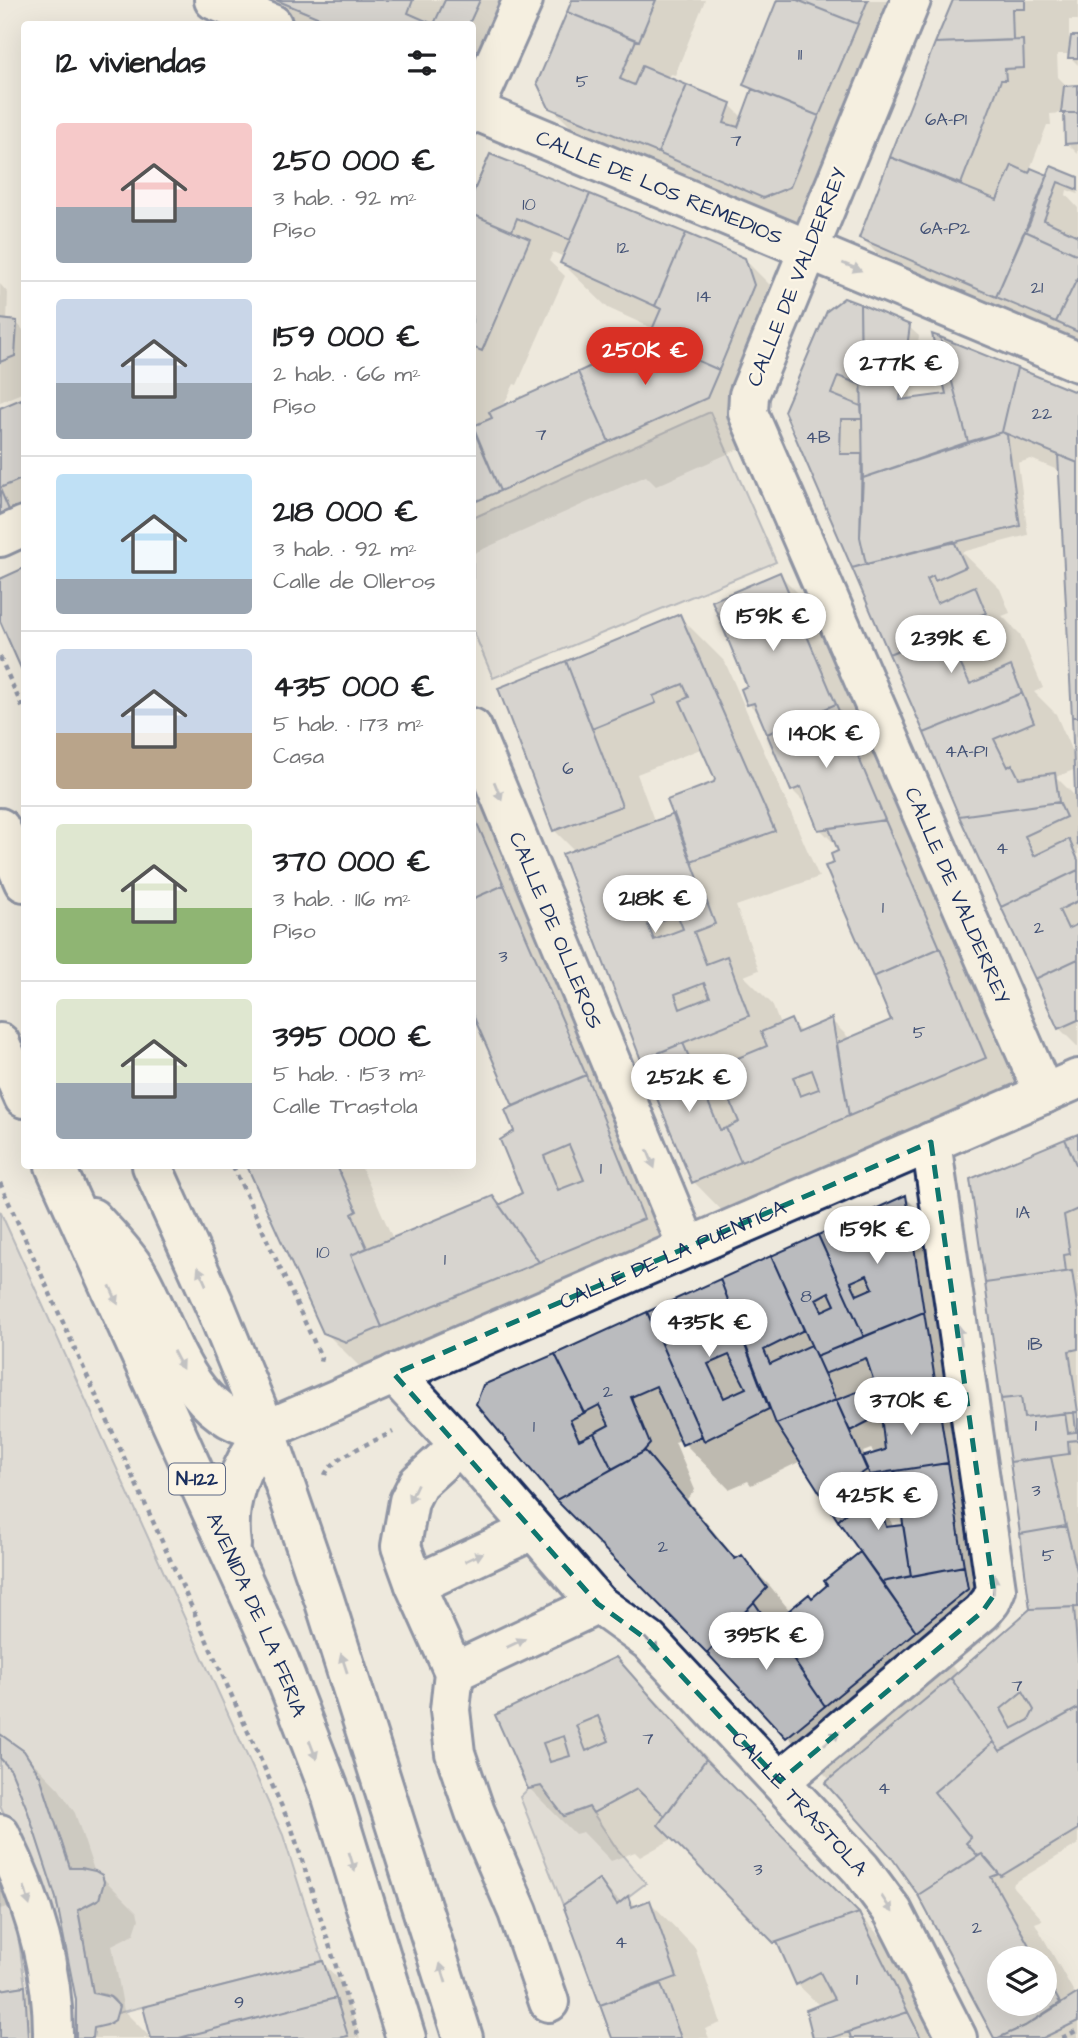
<!DOCTYPE html>
<html lang="es">
<meta charset="utf-8">
<style>
body{margin:0;font-family:"Architects Daughter",sans-serif;background:#f2f2f2;color:#202124;height:100vh;display:flex;flex-direction:column;font-size:26px;white-space:nowrap}
*{box-sizing:border-box;margin:0}
p{font-size:23px;color:#757577}
.icon{flex:none;width:38px;height:38px;fill:none;stroke:currentColor;stroke-width:2;stroke-linecap:round;stroke-linejoin:round}
.map{position:relative;flex:1;overflow:hidden}
.details{position:absolute;left:21px;top:21px;width:455px;height:1148px;display:flex;flex-direction:column;background:#fff;border-radius:7px;box-shadow:0 7px 28px #0002}
.details>*{flex:none}
.tools{position:absolute;left:987px;top:1946px;display:grid;gap:14px}
.tools a{display:grid;place-items:center;width:70px;height:70px;border-radius:50%;background:#fff;box-shadow:0 7px 28px #0002;font-size:35px}
.price{position:absolute;translate:-50% -60px;padding:0 16px;border-radius:24px;background:#fff;color:#222;font-size:23px;line-height:46px;filter:drop-shadow(0 2px 4px #0008)}
.price::after{content:'';position:absolute;left:50%;top:42px;width:21px;height:16px;margin-left:-10px;background:inherit;clip-path:polygon(0 0,100% 0,50% 100%)}
.price.active{background:#d93025;color:#fff}
ul{padding:0;list-style:none}
li{display:flex;align-items:center;gap:21px;height:175px;padding:0 35px}
li+li{border-top:2px solid #e0e0e0}
li span{display:grid;place-items:center;flex:none;width:196px;height:140px;border-radius:7px;color:#555}
li>.icon{margin-inline-start:auto}
span .icon{width:84px;height:84px;fill:#fffc;stroke-width:1}
li b{font-size:30px}
h2{display:flex;justify-content:space-between;align-items:center;height:84px;padding:0 35px;font-size:30px}
.map>svg:first-child{display:block}
</style>
<div class="map">
<svg width="1078" height="2038" viewBox="0 0 1078 2038">
<rect width="100%" height="100%" fill="#eee9dd"/>
<filter id="ink" filterUnits="userSpaceOnUse"><feTurbulence type="fractalNoise" baseFrequency=".0143" numOctaves="2"/><feDisplacementMap in="SourceGraphic" scale="14" xChannelSelector="R" yChannelSelector="G"/><feConvolveMatrix kernelMatrix="1 2 1 2 8 2 1 2 1" color-interpolation-filters="sRGB"/></filter>
<g filter="url(#ink)">
<path fill="#cfcdca" stroke="#757e94" stroke-width="2" d="M710,412L776,562L493,678L473,630V518Z
M0,1211L283,1835L323,1961L118,2013C119,1997 107,1994 93,1993L78,1910L99,1899L104,1882L102,1875L82,1868H70L40,1776L24,1751L0,1734Z
M0,1758L11,1770L27,1809L56,1898L67,1951L0,1805Z
M541,1786L564,1816L589,1807L617,1849L646,1883L617,1905L599,1879L563,1905L520,1797L528,1789Z
M0,1872L10,1874L25,1986L0,1990Z"/>
<path fill="#0003" fill-rule="evenodd" d="M216,0H545L494,116L472,107V24H293L283,14Z
M574,0H705L675,75L671,74L669,79L730,105L743,118L753,92L745,84L779,0H918L800,233L587,143L551,107L539,83Z
M955,0H1078V20H1069V38L1078,37V65L1070,57V54H1057L1058,77L1068,87H1078V154L1067,143L1065,115L1063,113L1050,114L1051,125H1047L1030,169L1049,177L1078,179V194L1067,190L1066,195L1078,208V342L906,283L861,237Z
M472,201L744,259L790,305L798,332L752,443L656,486L646,476L472,554ZM553,252L564,257L562,263L608,308L654,329L649,340L502,408L514,384L517,385L565,276L549,261Z
M0,284L8,293L7,322L17,323L24,331V392L0,402Z
M859,306L909,327L919,336L910,400L1078,395V1047L1059,1028L961,816L786,411ZM1031,459L1060,471L1075,759L1056,714L1034,692L1043,688L1020,634L1002,616L1010,613L1000,589L962,552L1028,535L1018,463ZM1076,769L1077,798L1056,777Z
M20,401L24,405V511L0,555V410Z
M24,569V671L0,617V581Z
M780,575L825,620L1031,1104L739,1228L694,1182L642,1059L575,851L554,830L500,689L679,616L725,662L819,877L736,906L759,970L744,976L772,1004L780,1025L790,1021L802,1033L831,1020L850,1039L893,1021L837,864L841,852L839,848L820,829L812,810L792,790L762,717L749,704ZM703,748L717,779L716,784L676,815L655,823L637,774Z
M472,752L688,1264L371,1378L325,1332L249,1166H361L393,1239L500,1206L525,1194L516,1132L515,1107L472,1008Z
M1078,1136V1844L1014,1883L1013,1887L1043,1920L1035,1923L1076,1996L1078,1994V2038H996L919,1894L894,1856L831,1781L557,1498L485,1386L906,1198L951,1243L1009,1611L1000,1613L1002,1625L952,1666L958,1674L1031,1609L1003,1399ZM681,1440L729,1489L748,1481L751,1485L801,1461L862,1552L826,1581L830,1586L812,1600L790,1611L770,1586L742,1558L737,1560L687,1499L695,1490L675,1442ZM871,1449L876,1455L866,1458L863,1452ZM877,1479L880,1483L857,1505L851,1497ZM902,1507L906,1530L903,1527L893,1528L887,1508ZM999,1958H1045V2004H999Z
M615,1659L661,1705L751,1807L904,1960L942,2038H814L820,2006L797,1984L781,1947L674,1838L640,1857L635,1852L611,1861L583,1832L575,1834L529,1788L497,1716Z
M0,1736L23,1752L59,1789L75,1813L95,1873L101,1876L137,1912L139,1919L134,1934L112,1945L124,2011L151,2038H77L78,2000L58,1898L29,1808L13,1769L0,1755Z
M0,1866L12,1896L7,1902V1907L0,1909Z
M599,1881L621,1903L628,1898L637,1907L650,1902L695,1948L721,2023L705,2029L709,2038H612L565,1905Z
M323,1963L342,1983L360,2038H153Z
M24,1988L44,2007L46,2038H0V1992Z"/>
<path fill="#babbbe" stroke="#1b2f5e" stroke-width="2" fill-rule="evenodd" d="M276,0H413L408,13L433,24H334Z
M445,0H480L469,24H434Z
M572,0H656L639,41L567,12Z
M777,0H797L858,24L819,116L743,85Z
M797,0H868L858,24Z
M953,0H1025V9H1012L1013,40L935,43Z
M567,12L636,40L620,79L634,85L642,66L687,85L658,153L549,108L537,83Z
M1071,36H1078V58H1068Z
M1023,40L1024,68L1005,69L1006,80H1001L961,184L890,157L935,43Z
M687,85L731,103L724,123L738,127L752,89L819,116L790,187L763,198L658,153Z
M1078,85V113H1061L1064,86Z
M1064,113H1078V143L1065,144Z
M490,154L590,194L570,240L517,218L512,231L472,214V195Z
M890,157L997,200L1012,165L1029,173L1031,168L1048,175L1029,225L1023,234L996,297L859,238Z
M1051,166L1078,177V190L1058,182L1044,220L1078,236V255L1025,231Z
M590,194L686,233L655,306L560,263Z
M472,214L530,239L482,351L472,347Z
M1025,231L1078,255V277L1056,322L996,297Z
M686,233L745,258L754,285L719,370L648,339L661,309L655,306Z
M1078,277V332L1056,322Z
M844,298L860,304L861,385L838,376L831,394L861,406L862,419H841L840,454H862L860,537L866,564L852,568L784,411L827,311Z
M860,304L910,325L900,400L946,394L932,334L940,337L968,442L863,478Z
M0,319L17,321V324L15,356L0,362Z
M940,337L1017,368L1002,432L968,442Z
M648,339L719,370L707,398L609,442L578,372Z
M1017,368L1078,393V463L1002,432Z
M578,372L609,442L500,491L473,426L492,418L489,412Z
M21,399L24,407V478L0,488V408Z
M472,426L500,491L472,503Z
M1002,432L1007,435L1020,526L866,564L860,537L863,478Z
M1058,455L1078,463V717H1072Z
M0,489L9,510L0,514Z
M954,541L966,567L935,581L933,576L927,579L937,603L975,586L986,613L889,654L852,568Z
M24,568V675L0,621V579Z
M780,572L836,704L767,734L754,703L747,705L741,689L747,686L712,601Z
M986,613L999,642L958,659L970,684L1011,666L1022,693L924,733L889,654Z
M680,614L775,831L691,861L667,800L714,782L715,779L680,701L689,697L683,684L653,696L656,703L592,729L566,661Z
M566,661L622,806L553,831L498,688Z
M1022,693L1034,722L994,739L1008,767L1012,764L1019,778L1055,773L1059,802L959,816L924,733Z
M836,704L885,820L818,830L801,787L791,791L767,734Z
M1072,717H1078V845L1077,843Z
M1059,802L1066,817L1025,836L1034,856L1069,839L1078,860V870L1001,907L959,816Z
M472,812L504,885L472,899Z
M674,814L715,924L694,932L706,964L727,956L749,1016L641,1060L562,854ZM677,914L683,929L654,940L648,925ZM704,983L710,997L680,1009L675,994Z
M885,820L940,948L873,977L825,866L834,863L831,854L838,851L829,828Z
M1078,870V901L1059,910L1068,929L1078,924V959L1035,979L1001,907Z
M504,885L586,1075L513,1106L472,1013V899Z
M940,948L986,1058L849,1116L837,1043L891,1020L873,977Z
M1078,959V1020L1058,1029L1035,979Z
M832,1018L849,1116L741,1162L726,1128L739,1122L716,1067L767,1046L761,1032L791,1019L797,1033ZM812,1070L819,1089L800,1096L793,1077Z
M683,1043L720,1130L726,1128L741,1162L692,1183L641,1060Z
M586,1075L644,1219L539,1262L499,1205L522,1193L500,1140L514,1131L505,1110ZM569,1145L584,1180L558,1190L544,1156Z
M1078,1134V1169L1065,1139Z
M1065,1139L1078,1169V1209L1064,1215L1070,1254L1064,1255L1066,1272L985,1283L970,1179Z
M247,1166H337L357,1211L352,1214L367,1248L351,1255L382,1327L346,1342L323,1333Z
M906,1195L924,1312L864,1337L818,1235ZM867,1275L873,1288L857,1295L851,1282Z
M493,1196L539,1262L382,1327L351,1255Z
M818,1235L864,1337L816,1356L771,1256ZM829,1292L835,1305L822,1311L816,1299Z
M771,1256L804,1330L764,1350L770,1364L811,1345L836,1400L776,1424L720,1279Z
M1072,1271L1078,1311V1349L1069,1351L1078,1412L1024,1418L1021,1397L1001,1399L985,1283Z
M720,1279L769,1409L704,1441L647,1312ZM729,1355L746,1388L724,1398L708,1364Z
M647,1312L702,1436L682,1445L656,1386L631,1397L650,1444L642,1453L612,1469L594,1433L609,1425L599,1405L584,1413L555,1354Z
M924,1312L936,1386L850,1431L836,1400L875,1385L866,1358L824,1374L816,1356Z
M555,1354L584,1413L570,1420L579,1440L594,1433L612,1469L556,1500L476,1404L483,1385Z
M936,1386L948,1463L870,1475L862,1457L885,1450L881,1415Z
M1021,1397L1024,1418L1065,1413L1068,1433L1076,1432L1074,1412H1078V1440L1068,1441L1069,1454L1010,1462L1001,1399Z
M836,1400L867,1470L843,1486L856,1503L838,1521L776,1424Z
M645,1451L716,1537L735,1559L742,1555L767,1588L707,1653L556,1500Z
M1051,1457L1066,1526L1020,1534L1010,1462Z
M948,1463L964,1566L911,1576L895,1471Z
M895,1471L898,1497L879,1499L886,1527L903,1525L911,1576L882,1582L838,1521L888,1472Z
M1066,1526L1078,1575V1607L1030,1609L1020,1534Z
M860,1552L916,1631L825,1706L770,1626L809,1594L812,1598L827,1585L824,1581Z
M964,1566L968,1589L916,1631L882,1582Z
M754,1602L825,1706L786,1738L707,1653Z
M1074,1607L1078,1658V1708L1000,1751L951,1678L1030,1609ZM1023,1691L1034,1710L1029,1720L1012,1729L1001,1709Z
M616,1657L706,1759L665,1816L637,1789L593,1813L589,1807L564,1816L541,1786L528,1789L495,1715ZM598,1716L609,1741L586,1751L576,1725ZM564,1736L570,1756L550,1762L543,1743Z
M951,1678L994,1742L934,1792L971,1838L966,1843L978,1856L918,1895L892,1858L825,1783Z
M1078,1708V1829L1001,1876L982,1854L978,1856L966,1843L971,1838L934,1792L994,1742L1000,1751Z
M0,1734L24,1751L40,1776L70,1868H81L95,1871L102,1875L104,1882L99,1899L78,1910L93,1993L110,1997L119,2006L115,2020L107,2025L94,2028L93,2038H76V2000L56,1898L27,1809L11,1770L0,1758Z
M706,1759L859,1913L774,1943L658,1825Z
M982,1854L999,1874L991,1877L1036,1958H999V2004H1045V1975L1060,2003L1025,2026L998,2038H994L918,1895Z
M599,1879L617,1905L628,1896L632,1907L650,1900L677,1977L600,2005L563,1905Z
M859,1913L908,2012L831,2038H813L806,2010L834,1999L820,1972L796,1985L777,1942Z
M323,1961L336,1998L179,2038H151L143,2007Z
M661,1984L681,2038H612L600,2005Z
M25,1986L28,2038H0V1990Z
M1078,1993V2021L1043,2038H998L1025,2026Z
M336,1998L348,2036L339,2038H179Z
M908,2012L921,2038H851L849,2032Z"/>
<g fill="none" stroke-linecap="round" stroke-linejoin="round">
<g stroke="#1b2f5e" stroke-width="44">
<g id="minor">
<path d="M214,0L272,24"/>
<path id="s1" d="M911,0L749,395L748,413L1044,1094"/>
<path id="s2" d="M472,109L1078,362"/>
<path d="M472,114L523,0"/>
<path d="M0,537L24,526"/>
<path id="s3" d="M472,728L688,1248"/>
<path id="s4" d="M394,1374L460,1445L598,1604L649,1641L861,1869L893,1912L957,2038"/>
<path id="s5" d="M266,1430L1078,1079"/>
<path d="M460,1445L418,1483L409,1501L401,1546L415,1585L454,1672L450,1710L455,1753L475,1812L518,1912L549,2002"/>
<path d="M415,1585L533,1530"/>
<path d="M454,1672L598,1604"/>
<path d="M780,1781L982,1612L991,1601L996,1589L931,1142"/>
<path d="M0,1834C31,1896 54,1968 53,2038"/>
</g>
</g>
<g stroke="#1b2f5e" stroke-width="44">
<g id="highway">
<path d="M0,828L24,882"/>
<path d="M0,1043L24,1098"/>
<path id="s6" d="M55,1166L279,1660L332,1797L406,2038"/>
<path d="M152,1166L216,1308L266,1430L324,1599L463,2038"/>
<path d="M92,1218C107,1235 124,1251 136,1271C170,1328 185,1421 266,1430"/>
<path d="M231,1545C225,1501 240,1465 266,1430"/>
</g>
</g>
<path stroke="#1b2f5e" stroke-width="4.5" stroke-dasharray="5 5" stroke-linecap="butt" d="M0,657L24,711
M233,1166L321,1357L320,1362
M0,1183L292,1829L359,2038
M325,1475C333,1456 375,1441 393,1432
M1062,2038L1078,2030"/>
<use href="#minor" stroke="#fcf5e5" stroke-width="38"/>
<use href="#highway" stroke="#fcf5e5" stroke-width="38"/>
</g>
<defs><path id="oneway-solid" d="M-6-.8H1V-3.2L6.5 0L1 3.2V.8H-6Z" transform="scale(1.75)"/></defs>
<g fill="#8c92a2">
<use href="#oneway-solid" transform="translate(852 267) rotate(22)"/>
<use href="#oneway-solid" transform="translate(498 791) rotate(68)"/>
<use href="#oneway-solid" transform="translate(651 1159) rotate(68)"/>
<use href="#oneway-solid" transform="translate(202 1276) rotate(-114)"/>
<use href="#oneway-solid" transform="translate(114 1295) rotate(66)"/>
<use href="#oneway-solid" transform="translate(960 1335) rotate(-98)"/>
<use href="#oneway-solid" transform="translate(178 1360) rotate(62)"/>
<use href="#oneway-solid" transform="translate(413 1493) rotate(115)"/>
<use href="#oneway-solid" transform="translate(474 1557) rotate(-25)"/>
<use href="#oneway-solid" transform="translate(994 1584) rotate(-87)"/>
<use href="#oneway-solid" transform="translate(516 1643) rotate(-25)"/>
<use href="#oneway-solid" transform="translate(652 1645) rotate(45)"/>
<use href="#oneway-solid" transform="translate(344 1663) rotate(-108)"/>
<use href="#oneway-solid" transform="translate(832 1738) rotate(-40)"/>
<use href="#oneway-solid" transform="translate(313 1750) rotate(69)"/>
<use href="#oneway-solid" transform="translate(352 1862) rotate(73)"/>
<use href="#oneway-solid" transform="translate(27 1896) rotate(74)"/>
<use href="#oneway-solid" transform="translate(887 1904) rotate(56)"/>
<use href="#oneway-solid" transform="translate(443 1973) rotate(-107)"/>
</g>
</g>
<path d="M0 0H1078V2038H0ZM931,1142L994,1595L982,1612L780,1781L649,1641L598,1604L394,1374Z" fill="#eee9dd" fill-opacity=".55" fill-rule="evenodd"/>
<path fill="none" stroke="#0f766e" stroke-width="5" stroke-dasharray="14 9" stroke-linejoin="round" d="M931,1142L994,1595L982,1612L780,1781L649,1641L598,1604L394,1374Z"/>
<g text-anchor="middle" dominant-baseline="central" stroke-width="5" stroke-linejoin="round" paint-order="stroke">
<g font-size="18" fill="#435276">
<text x="800" y="54">11</text>
<text x="582" y="81">5</text>
<text x="946" y="119">6A-P1</text>
<text x="736" y="140">7</text>
<text x="529" y="204">10</text>
<text x="945" y="228">6A-P2</text>
<text x="623" y="247">12</text>
<text x="1037" y="287">21</text>
<text x="704" y="296">14</text>
<text x="1042" y="413">22</text>
<text x="541" y="434">7</text>
<text x="818" y="437">4B</text>
<text x="966" y="751">4A-P1</text>
<text x="568" y="768">6</text>
<text x="1002" y="848">4</text>
<text x="883" y="907">1</text>
<text x="1039" y="927">2</text>
<text x="503" y="956">3</text>
<text x="919" y="1032">5</text>
<text x="601" y="1168">1</text>
<text x="1023" y="1212">1A</text>
<text x="323" y="1252">10</text>
<text x="445" y="1259">1</text>
<text x="806" y="1296">8</text>
<text x="1035" y="1344">1B</text>
<text x="608" y="1391">2</text>
<text x="1036" y="1425">1</text>
<text x="534" y="1426">1</text>
<text x="1036" y="1490">3</text>
<text x="663" y="1546">2</text>
<text x="1048" y="1555">5</text>
<text x="1017" y="1685">7</text>
<text x="648" y="1738">7</text>
<text x="884" y="1788">4</text>
<text x="758" y="1869">3</text>
<text x="977" y="1927">2</text>
<text x="621" y="1942">4</text>
<text x="857" y="1979">1</text>
<text x="239" y="2002">9</text>
</g>
<rect fill="#fcf5e5" stroke="#5e6a86" stroke-width="2" x="169" y="1463.5" width="56" height="31" rx="5"/>
<g font-size="19" font-weight="bold" fill="#1b2f5e">
<text x="197" y="1479">N-122</text>
</g>
<g font-size="21" fill="#1b2f5e" stroke="#fcf5e5">
<text stroke="none"><textPath href="#s2" startOffset="203">CALLE DE LOS REMEDIOS</textPath></text>
<text transform="translate(797 277) rotate(-68)">CALLE DE VALDERREY</text>
<text stroke="none"><textPath href="#s1" startOffset="971">CALLE DE VALDERREY</textPath></text>
<text stroke="none"><textPath href="#s3" startOffset="219">CALLE DE OLLEROS</textPath></text>
<text stroke="none"><textPath href="#s5" startOffset="443">CALLE DE LA PUENTICA</textPath></text>
<text stroke="none"><textPath href="#s6" startOffset="492">AVENIDA DE LA FERIA</textPath></text>
<text stroke="none"><textPath href="#s4" startOffset="592">CALLE TRASTOLA</textPath></text>
</g>
</g>
</svg>
<div class="tools">
<a><svg class="icon" aria-label="layers" viewBox="0 0 24 24"><path d="M12 4l9 5-9 5-9-5zM3 14l9 5 9-5"/></svg></a>
</div>
<b class="price active" style="left:645px;top:387px">250K €</b>
<b class="price" style="left:901px;top:400px">277K €</b>
<b class="price" style="left:773px;top:653px">159K €</b>
<b class="price" style="left:951px;top:675px">239K €</b>
<b class="price" style="left:826px;top:770px">140K €</b>
<b class="price" style="left:655px;top:935px">218K €</b>
<b class="price" style="left:689px;top:1114px">252K €</b>
<b class="price" style="left:877px;top:1266px">159K €</b>
<b class="price" style="left:709px;top:1359px">435K €</b>
<b class="price" style="left:911px;top:1437px">370K €</b>
<b class="price" style="left:878px;top:1532px">425K €</b>
<b class="price" style="left:766px;top:1672px">395K €</b>
<section class="details">
<h2>12 viviendas<svg class="icon" aria-label="filters" viewBox="0 0 24 24"><path d="M4 7h16M4 17h16"/><circle cx="9" cy="7" r="2"/><circle cx="15" cy="17" r="2"/></svg></h2>
<ul>
<li><span style="background:linear-gradient(#f6c9c9 60%,#9aa5b1 0)"><svg class="icon" aria-label="home" viewBox="0 0 24 24"><path d="M3 11l9-7 9 7M6 9v11h12V9"/></svg></span><div><b>250 000 €</b><p>3 hab. · 92 m²</p><p>Piso</p></div></li>
<li><span style="background:linear-gradient(#c9d6e8 60%,#9aa5b1 0)"><svg class="icon" aria-label="home" viewBox="0 0 24 24"><path d="M3 11l9-7 9 7M6 9v11h12V9"/></svg></span><div><b>159 000 €</b><p>2 hab. · 66 m²</p><p>Piso</p></div></li>
<li><span style="background:linear-gradient(#bfe0f5 75%,#9aa5b1 0)"><svg class="icon" aria-label="home" viewBox="0 0 24 24"><path d="M3 11l9-7 9 7M6 9v11h12V9"/></svg></span><div><b>218 000 €</b><p>3 hab. · 92 m²</p><p>Calle de Olleros</p></div></li>
<li><span style="background:linear-gradient(#c9d6e8 60%,#b9a48a 0)"><svg class="icon" aria-label="home" viewBox="0 0 24 24"><path d="M3 11l9-7 9 7M6 9v11h12V9"/></svg></span><div><b>435 000 €</b><p>5 hab. · 173 m²</p><p>Casa</p></div></li>
<li><span style="background:linear-gradient(#dfe7d0 60%,#8fb573 0)"><svg class="icon" aria-label="home" viewBox="0 0 24 24"><path d="M3 11l9-7 9 7M6 9v11h12V9"/></svg></span><div><b>370 000 €</b><p>3 hab. · 116 m²</p><p>Piso</p></div></li>
<li><span style="background:linear-gradient(#dfe7d0 60%,#9aa5b1 0)"><svg class="icon" aria-label="home" viewBox="0 0 24 24"><path d="M3 11l9-7 9 7M6 9v11h12V9"/></svg></span><div><b>395 000 €</b><p>5 hab. · 153 m²</p><p>Calle Trastola</p></div></li>
</ul>
</section>
</div>
